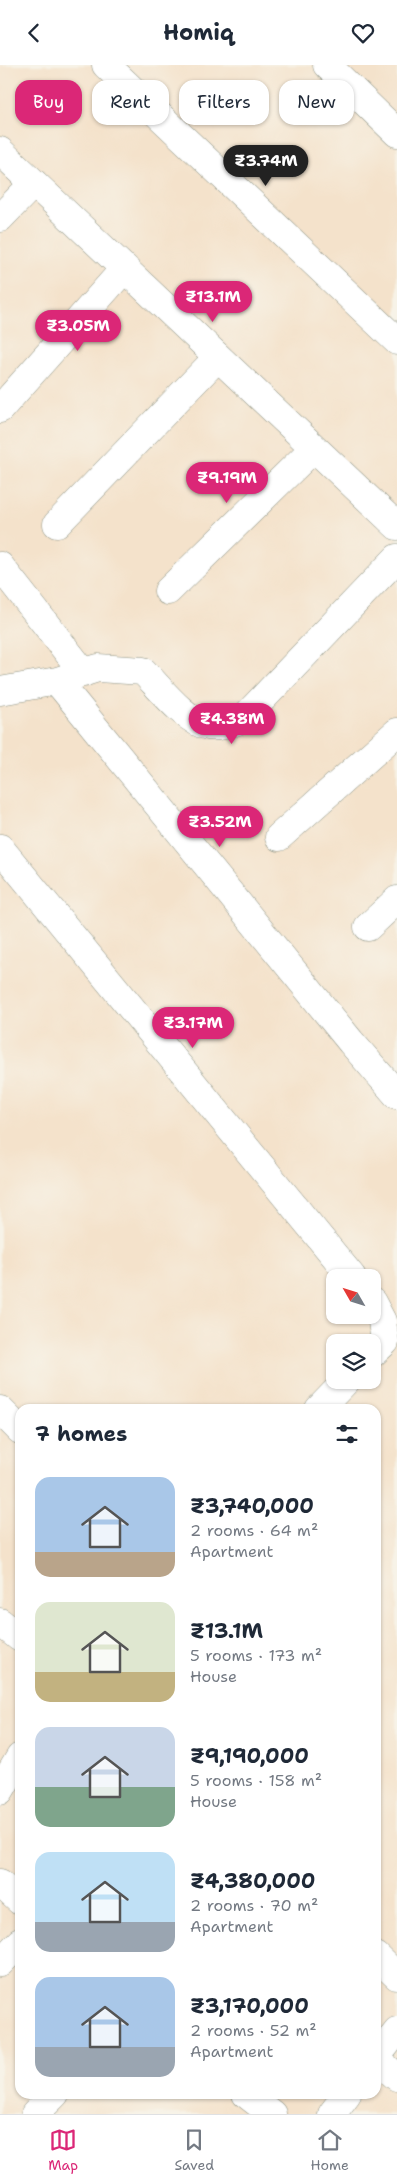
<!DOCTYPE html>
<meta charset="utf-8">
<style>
body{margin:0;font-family:"Shantell Sans",sans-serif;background:#f2f2f3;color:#1f2937;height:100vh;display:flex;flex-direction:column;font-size:19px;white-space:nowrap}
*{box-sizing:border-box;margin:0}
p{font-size:16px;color:#747a83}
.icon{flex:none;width:28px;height:28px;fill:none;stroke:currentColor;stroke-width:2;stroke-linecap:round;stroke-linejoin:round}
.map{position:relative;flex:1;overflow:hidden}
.details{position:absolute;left:15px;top:1339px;width:366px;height:695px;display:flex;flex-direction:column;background:#fff;border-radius:15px;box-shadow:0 1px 4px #0004}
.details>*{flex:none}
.hud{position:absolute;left:15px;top:15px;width:368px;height:45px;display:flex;gap:10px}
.needle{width:32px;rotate:309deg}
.fabs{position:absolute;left:326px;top:1204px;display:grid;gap:10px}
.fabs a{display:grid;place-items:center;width:55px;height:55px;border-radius:10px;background:#fff;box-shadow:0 1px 4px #0004;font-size:25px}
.price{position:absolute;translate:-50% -42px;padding:0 11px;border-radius:18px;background:#db2777;color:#fff;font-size:16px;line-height:32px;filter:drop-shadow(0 1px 2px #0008)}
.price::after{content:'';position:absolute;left:50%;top:30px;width:15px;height:11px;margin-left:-8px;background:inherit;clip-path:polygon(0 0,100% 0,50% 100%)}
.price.selected{background:#222;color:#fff}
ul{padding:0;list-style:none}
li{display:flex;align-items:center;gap:15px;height:125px;padding:0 20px}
li span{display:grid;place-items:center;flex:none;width:140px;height:100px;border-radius:15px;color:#555}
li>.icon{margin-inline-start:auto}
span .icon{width:60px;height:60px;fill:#fffc;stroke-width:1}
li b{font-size:21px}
h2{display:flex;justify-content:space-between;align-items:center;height:60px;padding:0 20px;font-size:21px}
.pill{padding:0 18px;border-radius:15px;background:#fff;box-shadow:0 1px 4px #0004;font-size:18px;line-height:45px}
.pill.selected{background:#db2777;color:#fff}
header{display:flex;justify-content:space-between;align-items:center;height:65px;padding:0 20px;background:#fff;font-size:22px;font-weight:700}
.dock{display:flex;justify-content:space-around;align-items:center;height:70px;border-top:1px solid #e0e1e3;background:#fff;font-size:14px;color:#747a83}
.dock a{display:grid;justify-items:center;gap:2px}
.dock .selected{color:#db2777}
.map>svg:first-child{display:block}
</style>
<header><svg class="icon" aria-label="back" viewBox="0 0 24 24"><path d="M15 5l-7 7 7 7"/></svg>Homiq<svg class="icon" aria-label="heart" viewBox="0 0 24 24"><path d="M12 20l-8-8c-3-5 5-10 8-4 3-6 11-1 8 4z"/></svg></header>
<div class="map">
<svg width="397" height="2049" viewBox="0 0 397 2049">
<rect width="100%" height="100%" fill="#f7f3e8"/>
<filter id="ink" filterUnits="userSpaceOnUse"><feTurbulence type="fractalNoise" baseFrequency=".02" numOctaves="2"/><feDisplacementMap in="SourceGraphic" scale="10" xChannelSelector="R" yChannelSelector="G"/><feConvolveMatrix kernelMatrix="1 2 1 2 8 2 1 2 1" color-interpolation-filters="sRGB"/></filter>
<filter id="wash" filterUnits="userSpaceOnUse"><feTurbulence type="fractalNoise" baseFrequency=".0096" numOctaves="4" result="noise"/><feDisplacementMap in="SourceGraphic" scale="20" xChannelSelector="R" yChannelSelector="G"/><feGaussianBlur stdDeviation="1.12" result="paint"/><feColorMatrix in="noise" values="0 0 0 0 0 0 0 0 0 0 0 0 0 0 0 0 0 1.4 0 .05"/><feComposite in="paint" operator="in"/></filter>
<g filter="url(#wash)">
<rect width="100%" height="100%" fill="#f4e2cb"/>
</g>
<g filter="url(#ink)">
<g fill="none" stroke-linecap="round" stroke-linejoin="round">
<g stroke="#8a9080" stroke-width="29">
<path id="minor" d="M106,0L397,276
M327,0L397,68
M0,86L397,461
M0,153L34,118
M0,344L125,203
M57,459L218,292
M0,501L84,608
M168,526L314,383
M57,616L351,977L397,1030
M0,626L57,616L98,603L143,606C159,622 186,657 208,661C219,663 232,658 243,654L397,493
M279,772L397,667
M0,783L352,1212
M368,862L397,835
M372,1237L382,1256L385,1277L372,1289
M319,1344L347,1315
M0,1345L20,1365
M0,1557L20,1573
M0,1726L20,1692
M0,1818L20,1836
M376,1891L397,1911
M0,1898L20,1877
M376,1992L397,1966
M376,1994L397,2012
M246,2029L272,2049
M35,2049L55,2029
M332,2049L347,2029"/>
</g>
<use href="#minor" stroke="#fff" stroke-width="28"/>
</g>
</g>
</svg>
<div class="fabs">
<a><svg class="needle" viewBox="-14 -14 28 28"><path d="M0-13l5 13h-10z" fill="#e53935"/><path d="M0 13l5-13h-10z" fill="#747a83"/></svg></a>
<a><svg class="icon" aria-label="layers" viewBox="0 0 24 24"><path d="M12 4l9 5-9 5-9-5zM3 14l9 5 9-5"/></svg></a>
</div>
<b class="price selected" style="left:266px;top:122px">₹3.74M</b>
<b class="price" style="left:213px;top:258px">₹13.1M</b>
<b class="price" style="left:78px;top:287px">₹3.05M</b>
<b class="price" style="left:227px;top:439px">₹9.19M</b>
<b class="price" style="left:232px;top:680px">₹4.38M</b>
<b class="price" style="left:220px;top:783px">₹3.52M</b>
<b class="price" style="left:193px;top:984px">₹3.17M</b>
<div class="hud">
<a class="pill selected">Buy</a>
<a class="pill">Rent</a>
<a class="pill">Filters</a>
<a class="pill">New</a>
</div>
<section class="details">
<h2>7 homes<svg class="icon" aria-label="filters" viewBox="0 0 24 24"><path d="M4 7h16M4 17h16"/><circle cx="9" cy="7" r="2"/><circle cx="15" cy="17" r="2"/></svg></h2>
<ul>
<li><span style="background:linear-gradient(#a9c7e8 75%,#b9a48a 0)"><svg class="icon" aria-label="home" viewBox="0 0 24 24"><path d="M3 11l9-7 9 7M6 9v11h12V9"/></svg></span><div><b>₹3,740,000</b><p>2 rooms · 64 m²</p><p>Apartment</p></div></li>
<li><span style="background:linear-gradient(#dfe7d0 70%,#c2b280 0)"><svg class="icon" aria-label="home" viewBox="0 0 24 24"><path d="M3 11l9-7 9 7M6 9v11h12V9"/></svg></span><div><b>₹13.1M</b><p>5 rooms · 173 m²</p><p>House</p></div></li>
<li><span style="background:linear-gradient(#c9d6e8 60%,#7fa58c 0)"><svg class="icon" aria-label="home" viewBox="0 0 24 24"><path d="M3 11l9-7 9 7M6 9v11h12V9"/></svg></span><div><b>₹9,190,000</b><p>5 rooms · 158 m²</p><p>House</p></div></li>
<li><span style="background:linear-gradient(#bfe0f5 70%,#9aa5b1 0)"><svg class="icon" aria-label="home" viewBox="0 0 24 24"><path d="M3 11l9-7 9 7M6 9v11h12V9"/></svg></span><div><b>₹4,380,000</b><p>2 rooms · 70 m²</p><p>Apartment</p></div></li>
<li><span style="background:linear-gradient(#a9c7e8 70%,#9aa5b1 0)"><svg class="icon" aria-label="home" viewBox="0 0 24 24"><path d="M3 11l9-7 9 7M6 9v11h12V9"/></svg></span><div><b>₹3,170,000</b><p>2 rooms · 52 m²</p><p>Apartment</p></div></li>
</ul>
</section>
</div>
<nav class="dock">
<a class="selected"><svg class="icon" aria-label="map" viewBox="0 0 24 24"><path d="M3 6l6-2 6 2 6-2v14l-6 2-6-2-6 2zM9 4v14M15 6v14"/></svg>Map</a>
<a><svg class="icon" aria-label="saved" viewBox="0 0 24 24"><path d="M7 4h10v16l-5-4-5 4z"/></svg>Saved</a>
<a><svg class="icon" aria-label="home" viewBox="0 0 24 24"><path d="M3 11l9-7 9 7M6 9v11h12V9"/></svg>Home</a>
</nav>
